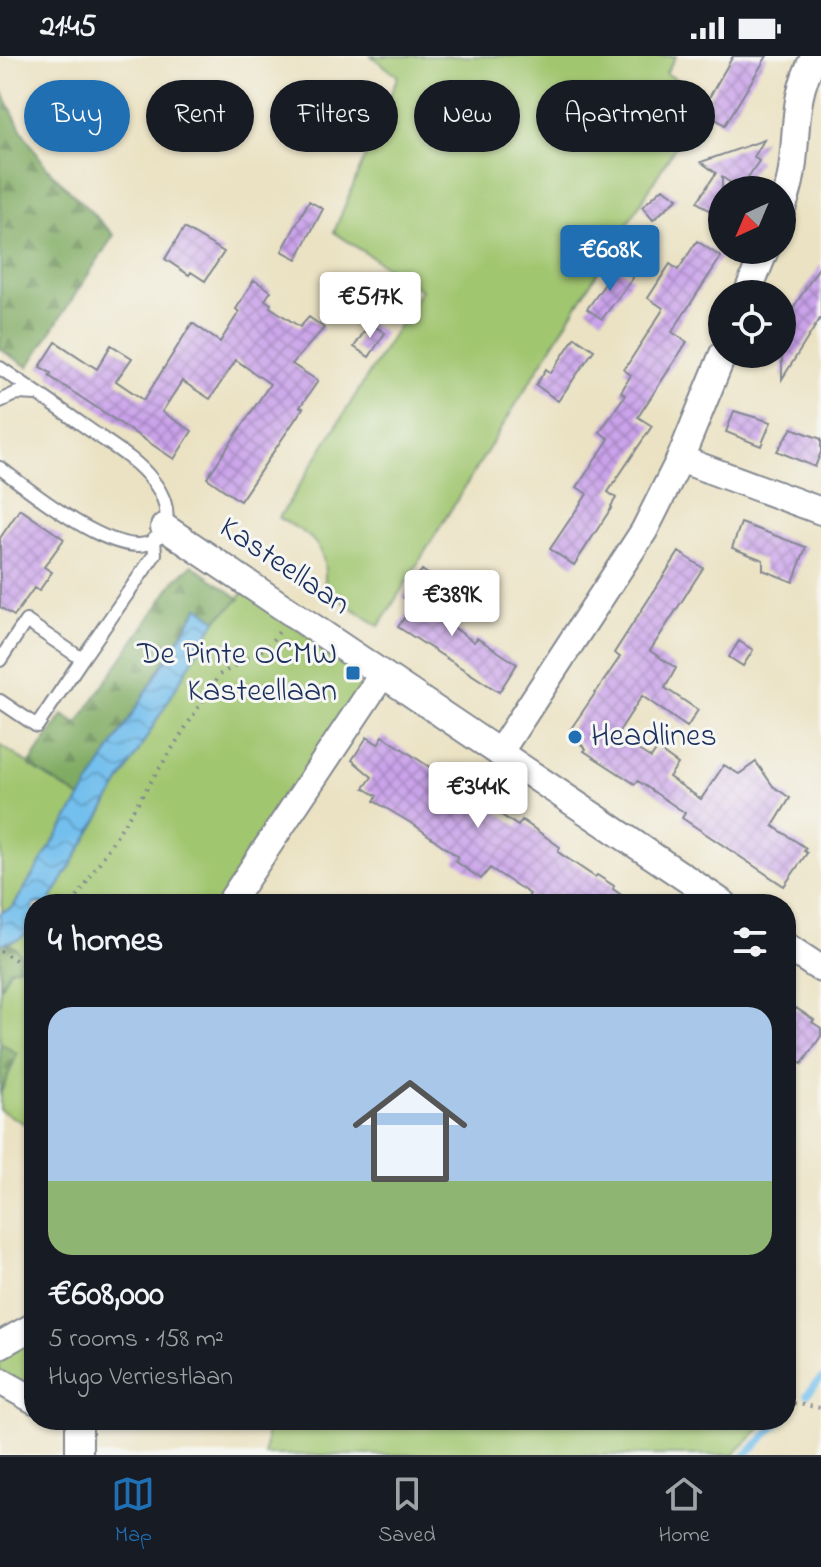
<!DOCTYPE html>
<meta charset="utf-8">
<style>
body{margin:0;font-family:"Indie Flower",sans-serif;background:#20242c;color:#f1f3f6;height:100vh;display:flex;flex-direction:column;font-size:30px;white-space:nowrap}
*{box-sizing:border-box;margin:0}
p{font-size:26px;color:#9ea1a6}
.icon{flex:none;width:44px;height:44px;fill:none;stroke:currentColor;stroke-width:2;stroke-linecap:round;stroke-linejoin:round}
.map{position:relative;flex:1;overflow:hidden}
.sheet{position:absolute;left:24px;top:838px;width:772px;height:536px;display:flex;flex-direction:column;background:#171b24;border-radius:32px;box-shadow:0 2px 6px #0004}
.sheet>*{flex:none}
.top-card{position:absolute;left:24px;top:24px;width:774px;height:72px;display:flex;gap:16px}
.needle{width:52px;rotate:224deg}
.buttons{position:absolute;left:708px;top:120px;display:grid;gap:16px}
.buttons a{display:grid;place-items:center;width:88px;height:88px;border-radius:50%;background:#171b24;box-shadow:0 2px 6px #0004;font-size:40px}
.price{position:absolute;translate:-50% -68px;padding:0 18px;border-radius:8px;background:#fff;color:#222;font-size:26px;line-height:52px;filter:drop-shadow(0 2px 4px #0008)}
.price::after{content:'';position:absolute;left:50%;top:48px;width:24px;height:18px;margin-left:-12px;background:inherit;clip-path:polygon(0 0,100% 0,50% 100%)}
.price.selected{background:#1f6fb2;color:#fff}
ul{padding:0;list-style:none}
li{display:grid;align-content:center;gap:16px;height:424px;padding:0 24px}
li+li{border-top:2px solid #363941}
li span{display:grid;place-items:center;height:248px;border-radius:24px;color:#555}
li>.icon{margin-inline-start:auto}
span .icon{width:144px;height:144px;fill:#fffc;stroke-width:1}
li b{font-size:34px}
h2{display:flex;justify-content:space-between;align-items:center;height:96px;padding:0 24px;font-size:34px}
.tag{padding:0 28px;border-radius:36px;background:#171b24;box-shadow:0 2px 6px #0004;font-size:28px;line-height:72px}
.tag.selected{background:#1f6fb2;color:#fff}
.status{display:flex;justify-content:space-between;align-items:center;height:56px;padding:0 40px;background:#171b24;direction:ltr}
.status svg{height:22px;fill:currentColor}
.tab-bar{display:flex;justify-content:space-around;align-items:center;height:112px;border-top:2px solid #363941;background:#171b24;font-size:22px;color:#9ea1a6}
.tab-bar a{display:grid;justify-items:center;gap:4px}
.tab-bar .selected{color:#1f6fb2}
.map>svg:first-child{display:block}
</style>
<div class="status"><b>21:45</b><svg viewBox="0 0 49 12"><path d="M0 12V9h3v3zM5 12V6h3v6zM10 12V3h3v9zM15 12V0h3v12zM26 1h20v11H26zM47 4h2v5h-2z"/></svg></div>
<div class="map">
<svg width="821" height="1399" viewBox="0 0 821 1399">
<defs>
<pattern id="forest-firs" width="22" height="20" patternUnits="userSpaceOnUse" patternTransform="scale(2)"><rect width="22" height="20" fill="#80ab62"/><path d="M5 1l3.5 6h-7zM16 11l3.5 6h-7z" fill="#688c54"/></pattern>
<pattern id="water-waves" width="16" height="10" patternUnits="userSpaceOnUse" patternTransform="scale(2)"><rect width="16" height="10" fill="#73bfed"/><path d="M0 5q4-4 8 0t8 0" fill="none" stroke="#5e9cc3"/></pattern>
<pattern id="building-cross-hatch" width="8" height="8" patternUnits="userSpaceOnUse" patternTransform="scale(2)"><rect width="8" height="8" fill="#cba3ea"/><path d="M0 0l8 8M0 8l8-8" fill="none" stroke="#a485c1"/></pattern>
</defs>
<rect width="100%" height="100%" fill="#f6f6f2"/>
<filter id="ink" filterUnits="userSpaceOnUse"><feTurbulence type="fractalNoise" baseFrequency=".0125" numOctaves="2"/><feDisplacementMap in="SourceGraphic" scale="16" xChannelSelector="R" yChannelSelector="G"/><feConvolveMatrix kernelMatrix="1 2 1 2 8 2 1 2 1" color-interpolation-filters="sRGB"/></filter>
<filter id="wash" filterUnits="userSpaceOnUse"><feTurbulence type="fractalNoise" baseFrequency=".006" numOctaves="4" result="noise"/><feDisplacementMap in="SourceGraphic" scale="32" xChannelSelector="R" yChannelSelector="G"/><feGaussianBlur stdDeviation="1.8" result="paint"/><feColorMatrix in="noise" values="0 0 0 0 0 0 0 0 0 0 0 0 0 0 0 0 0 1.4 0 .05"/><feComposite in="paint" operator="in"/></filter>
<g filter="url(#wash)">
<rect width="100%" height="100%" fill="#ebe2c3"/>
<path fill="#a1c670" stroke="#5e7a67" stroke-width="2" d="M371,0H676L666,17L706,41L379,570L324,533C330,490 313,481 279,462L421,234L334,176L398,20Z
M244,536L354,611L360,632L217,848H48L216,564Z
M0,689L81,742L13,851L2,858Z
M34,871V1073L0,1054V1038L17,998L0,986V932L10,913L16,892L7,887L19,883Z
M34,1280V1334L0,1315V1297Z
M267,1364H769L733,1399H265Z"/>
<path fill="url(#forest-firs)" stroke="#4e6d60" stroke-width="2" d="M0,31L22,75L47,112L114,179L28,311L0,293Z
M192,509L240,543L216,564L198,551L81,742L29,709L63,659L77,668L176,523Z
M7,887L16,892L22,901L19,911L10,913L0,932V888Z
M0,986L17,998L0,1038Z"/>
<path fill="url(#water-waves)" stroke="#4777a6" stroke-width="2" d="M199,551L216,564L48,848H34V872L19,883L0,888V857L13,851Z"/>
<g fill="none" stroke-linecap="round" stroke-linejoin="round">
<path stroke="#73bfed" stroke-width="7" d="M807,1338L821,1323
M745,1399L782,1364"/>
</g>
<g id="blocks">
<path fill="url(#building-cross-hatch)" d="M733,0H767L725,69L702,54Z
M764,84L754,101L759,105L740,133L722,121V163L697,146L716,117L701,106Z
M663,132L678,142L653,164L642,151Z
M309,145L323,153L297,203L282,195Z
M184,172L224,196L205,225L191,216L189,219L165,203Z
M697,185L721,201L672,276L687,286L638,361L652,370L608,436L616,442L611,450L612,451L574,509L550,493L587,438L577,431L609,383L600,376L625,339L621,336L631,319L624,314L662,255L663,252L648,242L670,208L678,214Z
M821,208V261L782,323V270Z
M617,211L633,222L602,263L587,253Z
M254,224L271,235L265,244L271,248L270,251L300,271L309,261L324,272L292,308L318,325L300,351L303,352L240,445L207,422L270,328L236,304L210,343L182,325L162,356L192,375L174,403L49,320L51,317L40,311L56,286L97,313L111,289L132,302L116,325L144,344L192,267L220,286L239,256L236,253Z
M370,267L385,277L369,301L354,291Z
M575,281L594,294L558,345L536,329L546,313L551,317Z
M734,355L771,366L761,390L726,376Z
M792,372L821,383V396L815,411L777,395Z
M20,453L64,483L44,511L52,516L39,535L34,532L14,560L0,551V482Z
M741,467L806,491L793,526L763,514V504L732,492Z
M679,496L703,512L650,595L676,612L665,632L698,654L687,671L642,640L616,680L651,702L657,693L678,708L669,721L701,743L724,709L739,718L756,706L773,730L790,742L773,770L806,792L804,795L807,797L784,830L682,762L685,757L638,725L635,728L584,695L586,693L573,681L570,674L620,601L614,597Z
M422,514L436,524L423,543L445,557L441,562L474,586L477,582L517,608L499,636L398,571L413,549L403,541Z
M739,585L753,594L743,610L729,601Z
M383,680L518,770L522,764L560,791L558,796L595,821L597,819L614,830L613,833L634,848H523L530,838L490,812L481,823L455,805L458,801L416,770L374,745L377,740L364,732L372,721L352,704L367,681L378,688Z
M786,949L794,955L796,952L814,964L812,966L821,972V980L802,1008L786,997Z"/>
</g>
</g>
<g filter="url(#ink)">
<use href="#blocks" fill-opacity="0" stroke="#838890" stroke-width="2"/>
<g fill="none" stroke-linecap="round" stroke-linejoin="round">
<g stroke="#838890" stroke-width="16">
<path id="lane" d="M0,312C30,332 60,353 90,374C112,390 136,403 152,424C162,436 170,454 165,469C145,531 25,430 0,412
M0,345L17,337L37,338
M0,604L26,565L82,603L155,498L154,483
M0,645L37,670L82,603"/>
</g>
<g stroke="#838890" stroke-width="30">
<path id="street" d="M782,152C804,98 785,52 815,0
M747,238L765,194
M680,403L821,455
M164,471L724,848
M499,697L644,475L680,403L723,298
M229,848L382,619
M786,890L821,913
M0,1289L34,1270
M0,1325L34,1344
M79,1399V1364"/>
</g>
<path stroke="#838890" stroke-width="4" stroke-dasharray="2 6" stroke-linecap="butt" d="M73,848L219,619L266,592L279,576
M0,895L30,912L34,921
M786,1346L821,1352"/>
<use href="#lane" stroke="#fff" stroke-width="12"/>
<use href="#street" stroke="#fff" stroke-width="26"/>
</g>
</g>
<g fill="#1f6fb2" stroke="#f6f6f2" stroke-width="3">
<rect x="345" y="609" width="16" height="16" rx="4"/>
<circle cx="575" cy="681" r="8"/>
</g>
<g text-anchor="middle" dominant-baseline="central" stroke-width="6" stroke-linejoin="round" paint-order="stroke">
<g font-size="32" fill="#1b2f5e" stroke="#f6f6f2">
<text transform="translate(284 511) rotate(34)">Kasteellaan</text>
</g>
<g font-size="32" fill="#1b2f5e" stroke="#f6f6f2" text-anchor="end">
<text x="337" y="599">De Pinte OCMW<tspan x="337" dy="37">Kasteellaan</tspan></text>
<text x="591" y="681" text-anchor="start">Headlines</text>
</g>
</g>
</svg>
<div class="buttons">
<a><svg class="needle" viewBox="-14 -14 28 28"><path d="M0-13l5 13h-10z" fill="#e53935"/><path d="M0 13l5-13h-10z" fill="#9ea1a6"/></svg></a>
<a><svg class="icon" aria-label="locate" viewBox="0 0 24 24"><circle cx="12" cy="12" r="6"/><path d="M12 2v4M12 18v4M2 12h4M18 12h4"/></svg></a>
</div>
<b class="price selected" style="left:610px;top:237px">€608K</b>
<b class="price" style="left:370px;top:284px">€517K</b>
<b class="price" style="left:452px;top:582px">€389K</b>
<b class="price" style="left:478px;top:774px">€344K</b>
<div class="top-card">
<a class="tag selected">Buy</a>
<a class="tag">Rent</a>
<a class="tag">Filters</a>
<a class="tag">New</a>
<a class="tag">Apartment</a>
</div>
<section class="sheet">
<h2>4 homes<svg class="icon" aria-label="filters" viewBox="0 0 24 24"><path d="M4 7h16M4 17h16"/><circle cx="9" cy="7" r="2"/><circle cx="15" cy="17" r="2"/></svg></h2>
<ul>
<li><span style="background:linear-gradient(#a9c7e8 70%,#8fb573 0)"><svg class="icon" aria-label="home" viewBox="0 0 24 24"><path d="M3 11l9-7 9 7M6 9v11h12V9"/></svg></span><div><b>€608,000</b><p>5 rooms · 158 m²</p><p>Hugo Verriestlaan</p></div></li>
</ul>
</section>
</div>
<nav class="tab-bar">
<a class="selected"><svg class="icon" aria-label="map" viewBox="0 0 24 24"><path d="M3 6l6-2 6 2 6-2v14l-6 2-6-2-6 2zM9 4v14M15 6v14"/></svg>Map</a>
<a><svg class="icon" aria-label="saved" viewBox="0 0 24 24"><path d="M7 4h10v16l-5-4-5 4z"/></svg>Saved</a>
<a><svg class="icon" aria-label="home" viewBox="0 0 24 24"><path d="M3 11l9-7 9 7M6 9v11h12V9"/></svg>Home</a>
</nav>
